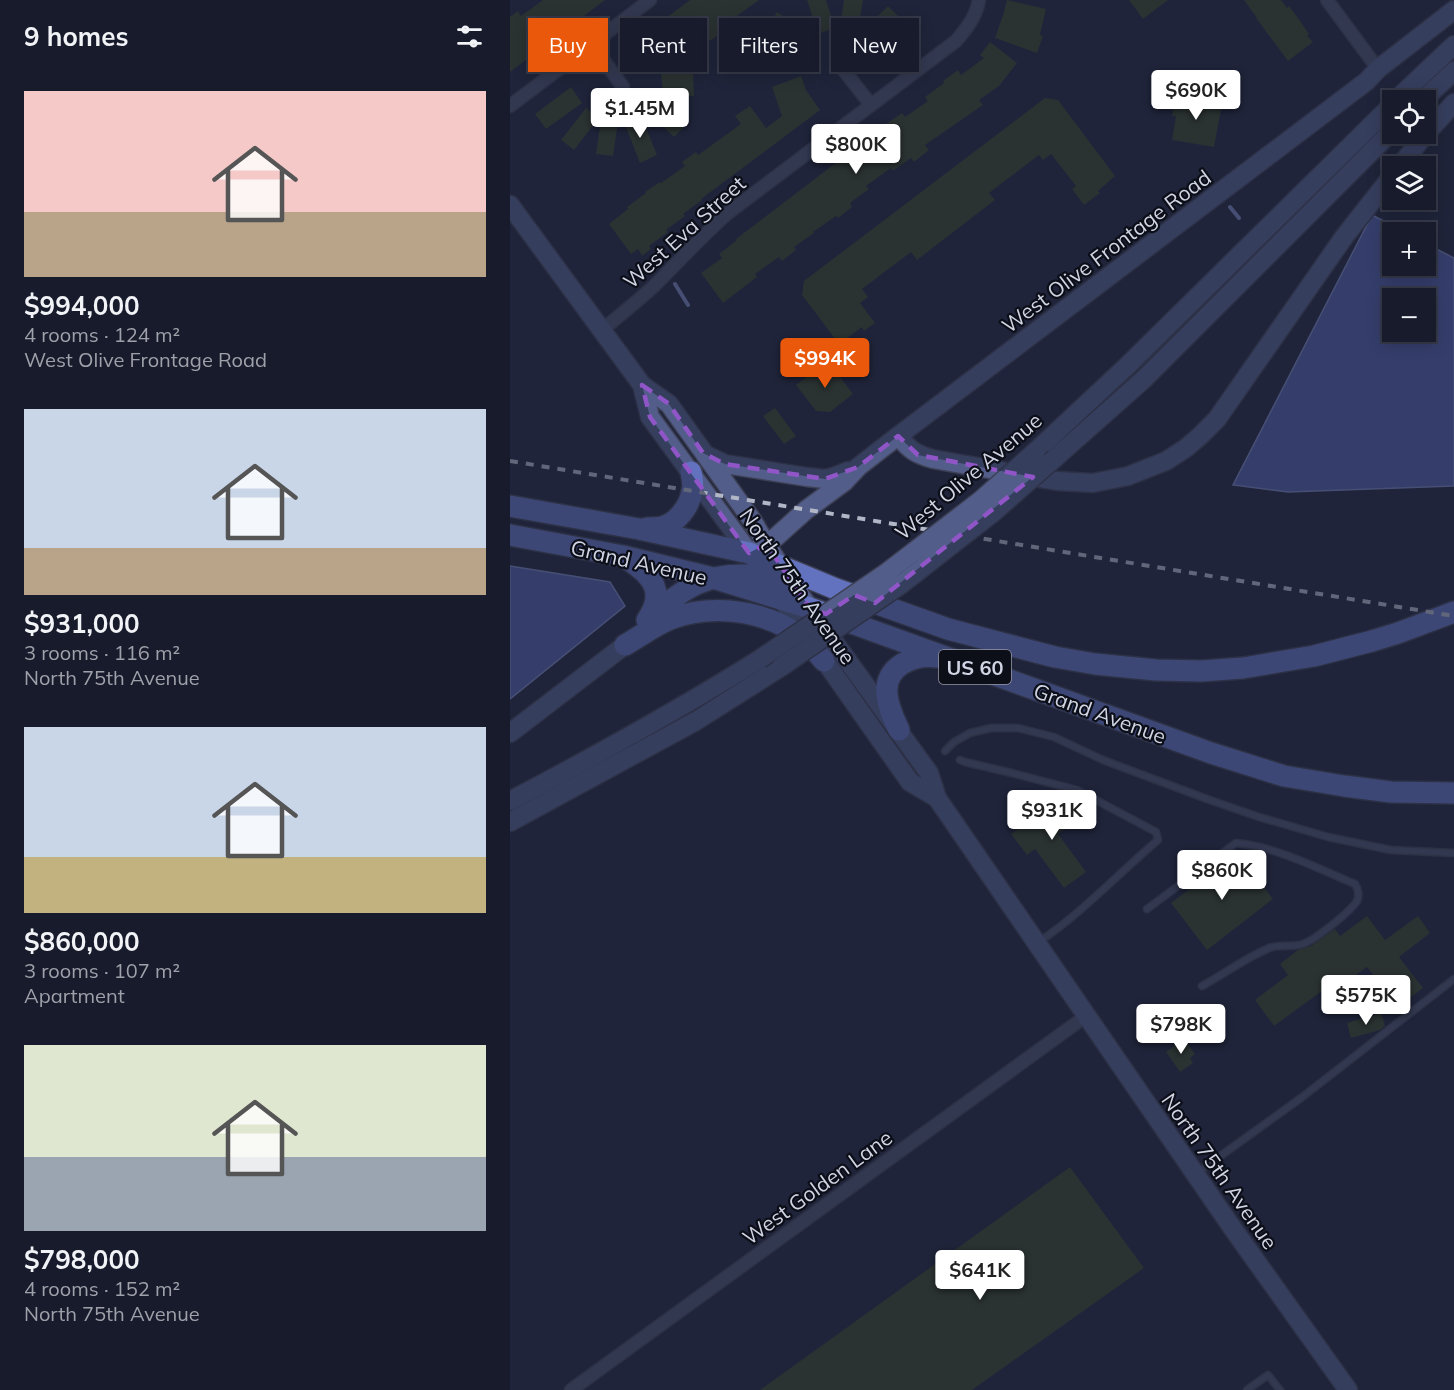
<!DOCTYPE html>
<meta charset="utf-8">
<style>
body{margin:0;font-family:Mulish,sans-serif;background:#242838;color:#f1f3f6;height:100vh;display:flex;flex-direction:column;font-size:22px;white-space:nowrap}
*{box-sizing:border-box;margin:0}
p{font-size:20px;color:#9ea1a9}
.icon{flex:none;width:33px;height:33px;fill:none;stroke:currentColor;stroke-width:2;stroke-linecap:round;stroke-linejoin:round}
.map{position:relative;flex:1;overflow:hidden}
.sheet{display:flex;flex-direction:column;background:#171b2c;width:510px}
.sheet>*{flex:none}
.top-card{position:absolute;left:18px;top:18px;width:570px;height:54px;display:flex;gap:12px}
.fabs{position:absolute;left:872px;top:90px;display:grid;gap:12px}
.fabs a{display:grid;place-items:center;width:54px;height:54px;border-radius:0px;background:#171b2c;box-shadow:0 3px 15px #0003,0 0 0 2px #363948;font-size:30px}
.price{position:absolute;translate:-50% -51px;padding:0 14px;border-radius:6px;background:#fff;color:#222;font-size:20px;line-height:39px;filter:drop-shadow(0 2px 3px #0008)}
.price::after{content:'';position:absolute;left:50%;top:36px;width:18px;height:14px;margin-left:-9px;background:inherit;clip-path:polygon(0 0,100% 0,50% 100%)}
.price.selected{background:#ea580c;color:#fff}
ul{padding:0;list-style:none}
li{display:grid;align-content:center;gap:12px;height:318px;padding:0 24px}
li span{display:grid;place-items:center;height:186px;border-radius:0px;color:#555}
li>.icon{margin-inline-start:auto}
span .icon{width:108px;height:108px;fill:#fffc;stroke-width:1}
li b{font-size:26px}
h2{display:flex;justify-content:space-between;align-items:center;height:72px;padding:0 24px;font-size:26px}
.tag{padding:0 21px;border-radius:0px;background:#171b2c;box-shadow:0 3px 15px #0003,0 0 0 2px #363948;font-size:21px;line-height:54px}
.tag.selected{background:#ea580c;color:#fff}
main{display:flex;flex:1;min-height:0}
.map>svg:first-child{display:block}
</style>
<main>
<section class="sheet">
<h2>9 homes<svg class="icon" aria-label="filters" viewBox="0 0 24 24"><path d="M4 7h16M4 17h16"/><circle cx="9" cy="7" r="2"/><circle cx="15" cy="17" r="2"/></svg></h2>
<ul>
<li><span style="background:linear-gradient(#f6c9c9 65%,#b9a48a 0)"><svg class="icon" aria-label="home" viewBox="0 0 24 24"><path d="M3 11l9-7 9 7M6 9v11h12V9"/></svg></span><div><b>$994,000</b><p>4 rooms · 124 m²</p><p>West Olive Frontage Road</p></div></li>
<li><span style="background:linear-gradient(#c9d6e8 75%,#b9a48a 0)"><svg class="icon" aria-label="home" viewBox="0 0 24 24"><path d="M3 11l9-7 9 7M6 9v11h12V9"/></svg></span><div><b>$931,000</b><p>3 rooms · 116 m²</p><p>North 75th Avenue</p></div></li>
<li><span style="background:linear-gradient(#c9d6e8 70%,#c2b280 0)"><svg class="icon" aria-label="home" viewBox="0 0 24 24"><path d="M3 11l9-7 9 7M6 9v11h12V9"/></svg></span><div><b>$860,000</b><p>3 rooms · 107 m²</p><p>Apartment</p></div></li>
<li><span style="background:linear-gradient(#dfe7d0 60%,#9aa5b1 0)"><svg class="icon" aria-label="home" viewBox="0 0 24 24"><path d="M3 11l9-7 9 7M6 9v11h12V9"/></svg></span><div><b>$798,000</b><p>4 rooms · 152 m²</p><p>North 75th Avenue</p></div></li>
</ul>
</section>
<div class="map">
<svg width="944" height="1390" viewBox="0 0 944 1390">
<rect width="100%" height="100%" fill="#1f243b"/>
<path fill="#505ea6" stroke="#7682b9" stroke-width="1.5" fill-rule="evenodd" d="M862,215L895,232H882V266H915V243L944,258V486L778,492L723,485ZM882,298H915V332H882Z
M0,566L100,582L115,606L0,699Z"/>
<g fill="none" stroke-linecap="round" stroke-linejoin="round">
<path stroke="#7682b9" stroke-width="4" d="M720,207L729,218
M165,284L178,305"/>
</g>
<path fill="#3a4329" d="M33,0H95L0,72V17L8,11L11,16Z
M180,0H249L213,26L215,30L200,41L185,19L138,53L128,39Z
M297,0H316L325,28L308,34Z
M334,0H353L348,29L330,26Z
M497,0L536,9L530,35L533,36L527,53L485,38L494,12Z
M619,0H658L633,19Z
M734,0H771L777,8L779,6L788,18L799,34L797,36L803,42L778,61L746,18H747Z
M378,6L401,29L409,39L378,61L363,40L353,31Z
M267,12L305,37L294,52L260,30L265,23L262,21Z
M480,42L507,63L489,86L469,100L473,105L415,145L419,150L404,162L401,158L383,171L381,168L356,186L359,189L340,203L342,207L328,218L326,216L303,232L304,233L284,247L286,250L272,261L269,257L245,274L247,277L213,303L191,273L212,258L209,254L227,240L226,239L340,152L378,126L376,124L392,113L395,117L418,101L415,97L434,83L433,81L448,70L451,75L474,58L470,55Z
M257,49L293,55L290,71L254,66Z
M188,50L190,70H183L184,96L153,98L151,73H147L146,53Z
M291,76L296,90L310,110L191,199L192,200L173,214L175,216L156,230L158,232L139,246L141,249L132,256L128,249L121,254L99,224L118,209L117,207L136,193L135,192L150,182L151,183L175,166L172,162L186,152L188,155L231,124L225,116L240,106L256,128L272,116L262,87Z
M61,87L72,103L36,129L25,114Z
M666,94L712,104L704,147L662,140L666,116H662Z
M535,98L548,100L605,176L588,191L590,193L574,205L562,189L566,186L541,154L533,160L529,155L479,193L485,200L407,260L401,252L352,289L358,297L350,303L365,323L354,331L352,327L329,344L292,295L294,281Z
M148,99L175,126L164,137L136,110Z
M76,108L89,118L64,150L51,140Z
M131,115L147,155L130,163L114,122Z
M91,119L108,122L103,156L86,154Z
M318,361L343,394L320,412L306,411L286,385Z
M265,408L286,436L274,444L253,416Z
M549,799L558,812L568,805L575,814L548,834L576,872L554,888L525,849L517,855L501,834Z
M727,853L763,899L697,950L661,903Z
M857,916L875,940L908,916L920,933L889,957L913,988L888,1007L857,967L816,996L812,991L764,1026L745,1000L778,975L770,964L788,950L801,946L825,929L830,936Z
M871,1013L875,1026L870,1030L841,1038L837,1023Z
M674,1039L685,1054L680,1058L683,1063L670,1072L656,1052Z
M560,1167L634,1268L462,1390H250Z"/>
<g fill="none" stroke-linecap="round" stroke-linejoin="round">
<g stroke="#3d4054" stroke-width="9">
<path id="service" d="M435,751L444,742L460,733L481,728H508L544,737L593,760L697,799L749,817L818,837L881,850L944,853
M450,760L455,762L502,773L567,790L646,832L648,840C608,874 573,912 530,941
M637,909L726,843C764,846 809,869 845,884C848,889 850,894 847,901C841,911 805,940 793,944C781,948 768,943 757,949C734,959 714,974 692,986
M688,1172L791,1098L944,979
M737,1390L758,1375L770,1390"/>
</g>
<g stroke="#3d4054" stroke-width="15">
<path id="minor" d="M817,0L868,69
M82,44L113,87
M332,68L361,105
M0,106L140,0
M92,330C110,315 128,301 145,285C169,261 192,236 218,213L446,41C457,28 466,17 469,0
M61,1390L576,1016"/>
</g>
<g stroke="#3d4054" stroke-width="21">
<path id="secondary" d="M886,100L944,45
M913,100L944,71
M890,166L913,137L944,103
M0,205L132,385L159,404L242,520L256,544L280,581L419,773L427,798L721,1226L838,1390
M132,385L140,417L243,558
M388,436C400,450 405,454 423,459L547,481L583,483L618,476L656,461L676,448L690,436L707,419L834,237L882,176
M526,451L616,367L882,105
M196,455L215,464L297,477L315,479L323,477L338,471
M545,458L634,379L882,131
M246,550L266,537L296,510L334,482L348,467L388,436L857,81L868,69L944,10
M267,593L400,782L427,798
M0,733L115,645
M0,801C85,756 169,710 250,659
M0,822L186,721L271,667"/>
</g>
<g stroke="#3d4054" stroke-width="24">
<path id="trunk" d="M0,506L129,529L239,553L326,589L438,629L545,657L585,664L646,670L691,671L733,668L804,656L862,641L888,633L944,612
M137,528C142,528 147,528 152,527C167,523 180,506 182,491C184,485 182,478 181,472
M0,535L113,556L203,578L300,608L701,753L774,776L834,786L881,792L944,793
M119,560C143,576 156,593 137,620
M138,620C153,607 169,592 187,584C219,569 257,576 290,582
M115,645C131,636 146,624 163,618C206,603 260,611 295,640C302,646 308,654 314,661
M389,730C384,719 378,707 377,694C374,666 404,654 427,657"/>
</g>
<use href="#service" stroke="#4a516b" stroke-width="6"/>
<use href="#minor" stroke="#4a516b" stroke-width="12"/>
<use href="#secondary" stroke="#535d8a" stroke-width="18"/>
<use href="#trunk" stroke="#6272be" stroke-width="21"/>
<path stroke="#b2b7c7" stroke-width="4" stroke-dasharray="8 8" stroke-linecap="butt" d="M0,461L944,616"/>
<g stroke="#3d4054" stroke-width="21" stroke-linecap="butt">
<path id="secondary-bridge" d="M250,659L376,573L471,500L526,451
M271,667L393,583L484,512L545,458"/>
</g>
<use href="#secondary-bridge" stroke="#535d8a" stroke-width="18"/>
</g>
<path d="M0 0H944V1390H0ZM132,385L159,404L193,453L215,464L315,479L348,467L388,436L408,455L523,477L365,603L344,595L316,614L300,608L256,544L239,553L140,417Z" fill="#1f243b" fill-opacity=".55" fill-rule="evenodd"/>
<path fill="none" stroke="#9056c8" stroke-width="4.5" stroke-dasharray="12 8" stroke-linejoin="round" d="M132,385L159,404L193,453L215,464L315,479L348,467L388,436L408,455L523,477L365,603L344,595L316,614L300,608L256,544L239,553L140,417Z"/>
<g text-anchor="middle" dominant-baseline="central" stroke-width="4.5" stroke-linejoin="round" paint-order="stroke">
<rect fill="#0c0e18" stroke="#9599a7" stroke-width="1.5" x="429" y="650" width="72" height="34" rx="4.5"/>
<g font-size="20" font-weight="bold" fill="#d0d5e4">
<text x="465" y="667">US 60</text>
</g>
<g font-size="21" fill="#d0d5e4" stroke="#0c0e18">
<text transform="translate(174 232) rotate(-42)">West Eva Street</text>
<text transform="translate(596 251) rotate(-37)">West Olive Frontage Road</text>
<text transform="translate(458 476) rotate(-40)">West Olive Avenue</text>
<text transform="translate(129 562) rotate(13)">Grand Avenue</text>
<text transform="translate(288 586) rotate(55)">North 75th Avenue</text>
<text transform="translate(590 713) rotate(20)">Grand Avenue</text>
<text transform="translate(710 1171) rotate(55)">North 75th Avenue</text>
<text transform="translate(307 1187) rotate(-36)">West Golden Lane</text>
</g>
</g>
</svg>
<div class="fabs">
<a><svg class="icon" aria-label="locate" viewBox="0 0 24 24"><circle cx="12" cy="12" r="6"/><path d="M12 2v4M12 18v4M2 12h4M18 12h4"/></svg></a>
<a><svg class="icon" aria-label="layers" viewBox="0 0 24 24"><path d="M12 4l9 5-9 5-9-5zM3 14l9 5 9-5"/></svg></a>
<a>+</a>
<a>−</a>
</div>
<b class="price" style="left:686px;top:121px">$690K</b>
<b class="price" style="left:130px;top:139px">$1.45M</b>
<b class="price" style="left:346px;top:175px">$800K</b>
<b class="price selected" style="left:315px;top:389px">$994K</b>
<b class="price" style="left:542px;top:841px">$931K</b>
<b class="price" style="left:712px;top:901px">$860K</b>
<b class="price" style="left:856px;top:1026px">$575K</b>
<b class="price" style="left:671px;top:1055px">$798K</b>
<b class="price" style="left:470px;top:1301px">$641K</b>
<div class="top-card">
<a class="tag selected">Buy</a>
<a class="tag">Rent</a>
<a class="tag">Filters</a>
<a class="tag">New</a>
</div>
</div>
</main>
